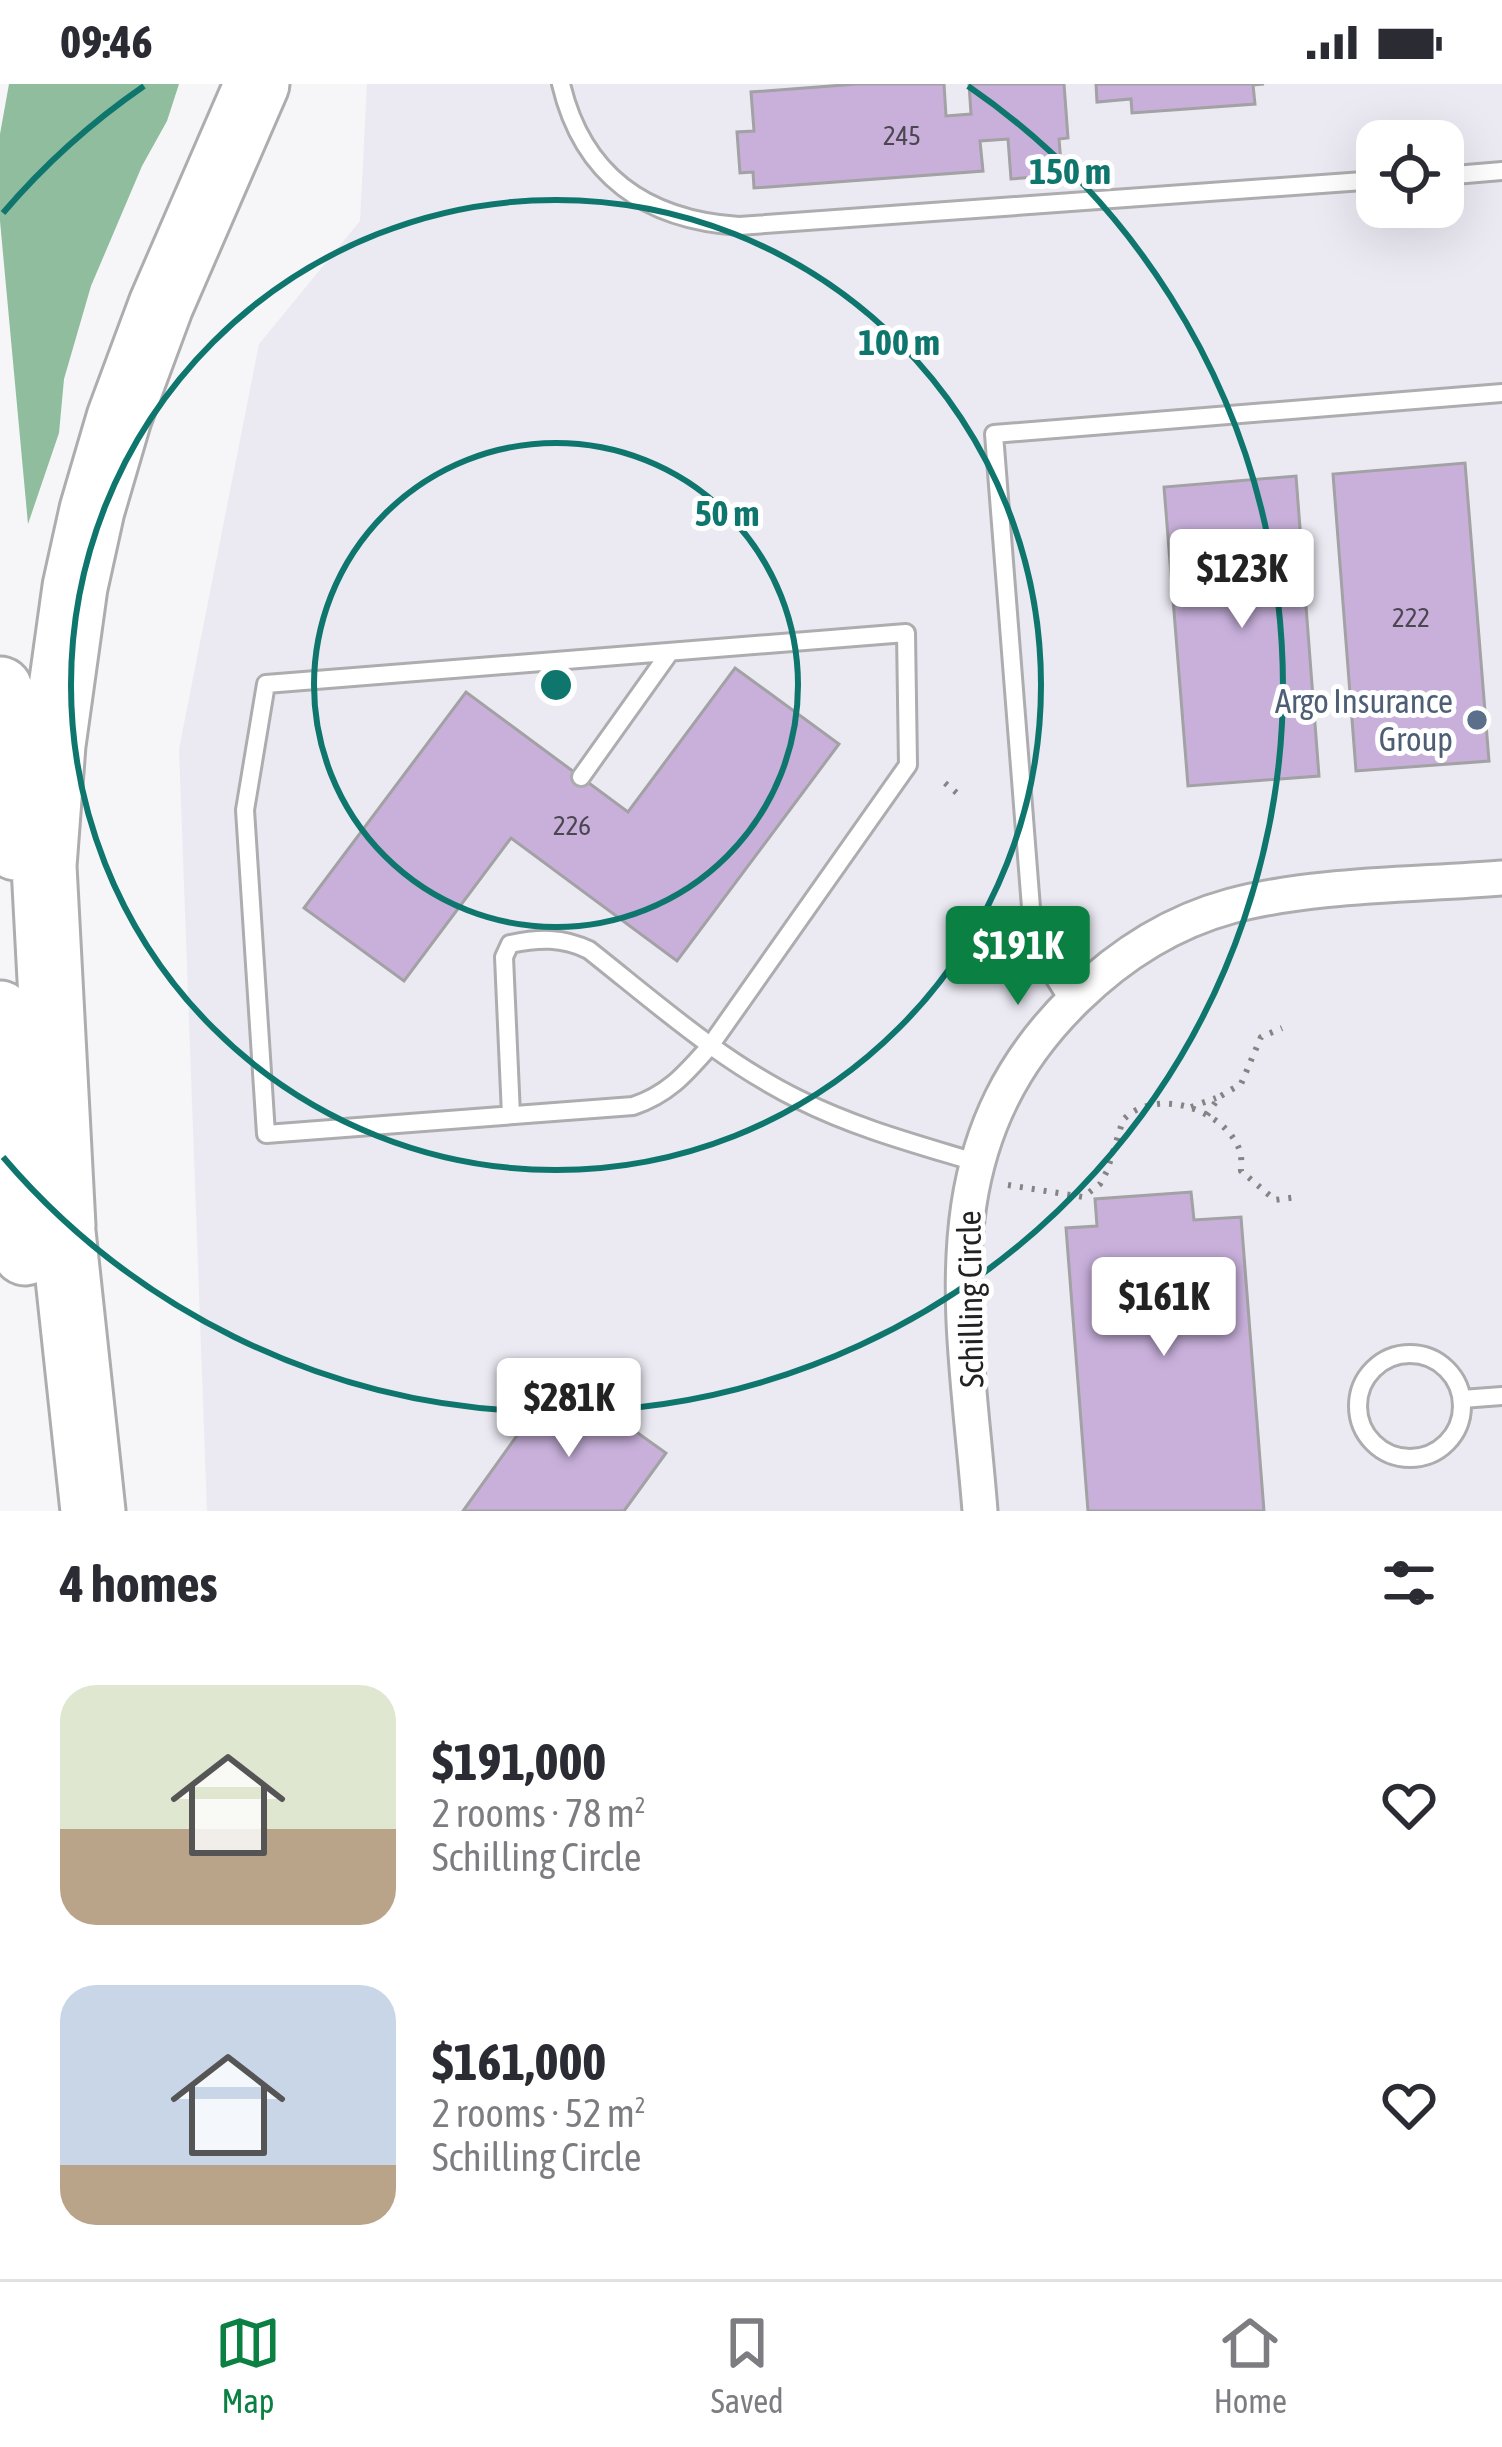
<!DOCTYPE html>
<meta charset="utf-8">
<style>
body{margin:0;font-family:"Asap Condensed",sans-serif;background:#f7f7f7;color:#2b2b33;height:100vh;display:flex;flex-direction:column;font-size:45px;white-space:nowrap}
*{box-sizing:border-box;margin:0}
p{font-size:39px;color:#7c7c81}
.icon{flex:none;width:66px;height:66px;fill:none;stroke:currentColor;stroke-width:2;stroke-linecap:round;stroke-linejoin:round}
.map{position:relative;height:1427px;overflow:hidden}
.panel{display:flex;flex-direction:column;background:#fff;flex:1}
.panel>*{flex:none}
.fabs{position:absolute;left:1356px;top:36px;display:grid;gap:24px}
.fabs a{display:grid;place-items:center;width:108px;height:108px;border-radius:24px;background:#fff;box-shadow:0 12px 48px #0002;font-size:60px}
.price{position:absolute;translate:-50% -102px;padding:0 27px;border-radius:12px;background:#fff;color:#222;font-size:39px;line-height:78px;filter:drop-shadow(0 3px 6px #0008)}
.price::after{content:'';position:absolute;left:50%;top:72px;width:36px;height:27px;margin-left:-18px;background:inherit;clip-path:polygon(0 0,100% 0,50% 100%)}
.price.on{background:#0b8043;color:#fff}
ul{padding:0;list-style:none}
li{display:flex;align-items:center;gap:36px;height:300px;padding:0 60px}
li span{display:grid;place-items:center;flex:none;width:336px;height:240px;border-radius:36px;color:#555}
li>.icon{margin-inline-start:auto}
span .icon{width:144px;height:144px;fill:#fffc;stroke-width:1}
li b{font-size:51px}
h2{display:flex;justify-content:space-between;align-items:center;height:144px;padding:0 60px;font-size:51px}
.status{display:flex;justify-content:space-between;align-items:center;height:84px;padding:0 60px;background:#fff;direction:ltr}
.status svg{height:33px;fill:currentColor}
.tab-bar{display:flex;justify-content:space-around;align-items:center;height:168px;border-top:3px solid #e1e1e2;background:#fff;font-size:33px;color:#7c7c81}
.tab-bar a{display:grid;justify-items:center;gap:6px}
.tab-bar .on{color:#0b8043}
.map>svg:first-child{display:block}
</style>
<div class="status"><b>09:46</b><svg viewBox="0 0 49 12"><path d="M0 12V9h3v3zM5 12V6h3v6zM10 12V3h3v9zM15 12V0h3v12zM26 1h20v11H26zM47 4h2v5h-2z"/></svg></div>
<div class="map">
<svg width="1502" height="1427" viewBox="0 0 1502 1427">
<rect width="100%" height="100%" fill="#f6f6f8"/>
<path fill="#ebeaf3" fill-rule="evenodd" d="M367,0H1502V1427H207L179,665L259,260L360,137ZM1377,57H1443V123H1377Z"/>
<path fill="#8fbd9d" d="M9,0H179L167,37L142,82L91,202L64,295L59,349L28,440L0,137V50Z"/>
<path fill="#c8b0db" stroke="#a2a1a3" stroke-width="3" d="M857,0H944L946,32L971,30L969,0H1064L1068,54L1059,55L1062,91L1011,95L1008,55L980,57L983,87L754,104L753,88L740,89L737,48L754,47L751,8Z
M1096,0H1264L1253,1L1255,20L1132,29L1131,15L1097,18Z
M1465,379L1489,677L1356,687L1333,390Z
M1296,392L1319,692L1188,702L1164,403Z
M735,584L839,660L677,877L511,754L404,897L304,824L466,608L628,728Z
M1191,1108L1194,1136L1241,1133L1264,1427H1088L1066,1144L1097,1142L1095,1115Z
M559,1293L666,1369L624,1427H463Z"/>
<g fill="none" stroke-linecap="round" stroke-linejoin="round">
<g stroke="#adadaf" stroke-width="22">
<path id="service" d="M561,0C583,93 647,136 739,142L1377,96
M1443,92L1502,87
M906,549L908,681L710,962C686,989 669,1010 633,1022L266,1050L245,726L266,600Z
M581,693L670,568
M1070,919L1034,862L994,350L1502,309
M511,1031L504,873L510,860C539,854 562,853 589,866C656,919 722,978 800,1016C856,1044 916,1060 975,1078
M1358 1322a52 52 0 1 1 104 0a52 52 0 1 1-104 0Z
M1462,1315L1502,1312"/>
</g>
<g stroke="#adadaf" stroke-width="39">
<path id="minor" d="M980,1427C965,1236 923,1063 1076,914C1119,872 1172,838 1231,822C1312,800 1417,801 1502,794"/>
</g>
<g stroke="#adadaf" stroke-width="69">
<path id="motorway" d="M0,605L16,764
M0,929L25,1169
M58,1101L93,1427
M63,1142L44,782L53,661L75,503L92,426L119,334L161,221L257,0"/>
</g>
<path stroke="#848485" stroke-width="6" stroke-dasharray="3 9" stroke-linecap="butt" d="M945,699L958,710
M1191,1023L1216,1014
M1207,1031L1219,1013L1241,1000L1261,953L1282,944
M1008,1101L1083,1113L1100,1100L1107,1087L1123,1036C1155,1002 1225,1025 1240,1067C1242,1073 1241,1080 1241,1087L1275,1116L1297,1113"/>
<use href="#service" stroke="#fff" stroke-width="16"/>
<use href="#minor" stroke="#fff" stroke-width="33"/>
<use href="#motorway" stroke="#fff" stroke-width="63"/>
</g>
<g fill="none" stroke="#0f766e" stroke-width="6">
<circle cx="556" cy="601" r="242"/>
<circle cx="556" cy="601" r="485"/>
<path d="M3 129A727 727 0 0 1 144 2M968 2A727 727 0 1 1 3 1073"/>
</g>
<circle fill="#5c6f8a" stroke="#fff" stroke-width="4.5" cx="1477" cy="636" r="12"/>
<g text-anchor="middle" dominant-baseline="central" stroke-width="10" stroke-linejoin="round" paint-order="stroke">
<g font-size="27" fill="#4c4650">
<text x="902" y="51">245</text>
<text x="1411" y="533">222</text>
<text x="572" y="741">226</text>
</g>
<g font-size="33" fill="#4e5e75" stroke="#fff" text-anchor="end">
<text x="1453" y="617">Argo Insurance<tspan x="1453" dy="38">Group</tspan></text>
</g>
<g font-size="33" fill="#222" stroke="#fff">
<text transform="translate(970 1215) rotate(-91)">Schilling Circle</text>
</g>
</g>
<circle cx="556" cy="601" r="18" fill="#0f766e" stroke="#fff" stroke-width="6"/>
<g font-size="36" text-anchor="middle" font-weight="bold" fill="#0f766e" stroke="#fff" stroke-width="10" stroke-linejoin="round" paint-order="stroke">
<text x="1070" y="100">150 m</text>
<text x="899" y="271">100 m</text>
<text x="727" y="442">50 m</text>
</g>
</svg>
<div class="fabs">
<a><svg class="icon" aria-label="locate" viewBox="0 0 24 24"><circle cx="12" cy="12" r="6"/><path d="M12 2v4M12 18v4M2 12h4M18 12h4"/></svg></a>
</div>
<b class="price" style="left:1242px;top:547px">$123K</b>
<b class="price on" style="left:1018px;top:924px">$191K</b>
<b class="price" style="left:1164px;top:1275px">$161K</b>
<b class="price" style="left:569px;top:1376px">$281K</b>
</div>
<section class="panel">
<h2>4 homes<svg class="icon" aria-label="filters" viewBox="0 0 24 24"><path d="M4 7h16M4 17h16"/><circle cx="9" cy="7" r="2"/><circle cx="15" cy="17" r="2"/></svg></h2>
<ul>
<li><span style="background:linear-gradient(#dfe7d0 60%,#b9a48a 0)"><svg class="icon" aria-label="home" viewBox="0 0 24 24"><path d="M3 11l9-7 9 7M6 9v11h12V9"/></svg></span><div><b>$191,000</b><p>2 rooms · 78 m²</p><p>Schilling Circle</p></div><svg class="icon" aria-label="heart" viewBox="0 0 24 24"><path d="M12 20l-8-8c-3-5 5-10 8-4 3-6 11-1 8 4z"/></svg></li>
<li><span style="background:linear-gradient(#c9d6e8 75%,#b9a48a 0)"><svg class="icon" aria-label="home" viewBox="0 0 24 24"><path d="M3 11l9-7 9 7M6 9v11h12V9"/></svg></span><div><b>$161,000</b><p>2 rooms · 52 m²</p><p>Schilling Circle</p></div><svg class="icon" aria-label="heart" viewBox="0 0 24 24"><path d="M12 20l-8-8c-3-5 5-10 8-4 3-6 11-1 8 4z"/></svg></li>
</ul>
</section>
<nav class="tab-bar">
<a class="on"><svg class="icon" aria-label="map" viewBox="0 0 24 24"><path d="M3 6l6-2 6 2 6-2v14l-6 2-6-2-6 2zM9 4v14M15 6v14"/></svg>Map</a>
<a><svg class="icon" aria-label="saved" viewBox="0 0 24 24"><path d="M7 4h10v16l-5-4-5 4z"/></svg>Saved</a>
<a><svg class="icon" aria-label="home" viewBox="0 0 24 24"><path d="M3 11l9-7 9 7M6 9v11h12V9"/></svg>Home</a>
</nav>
